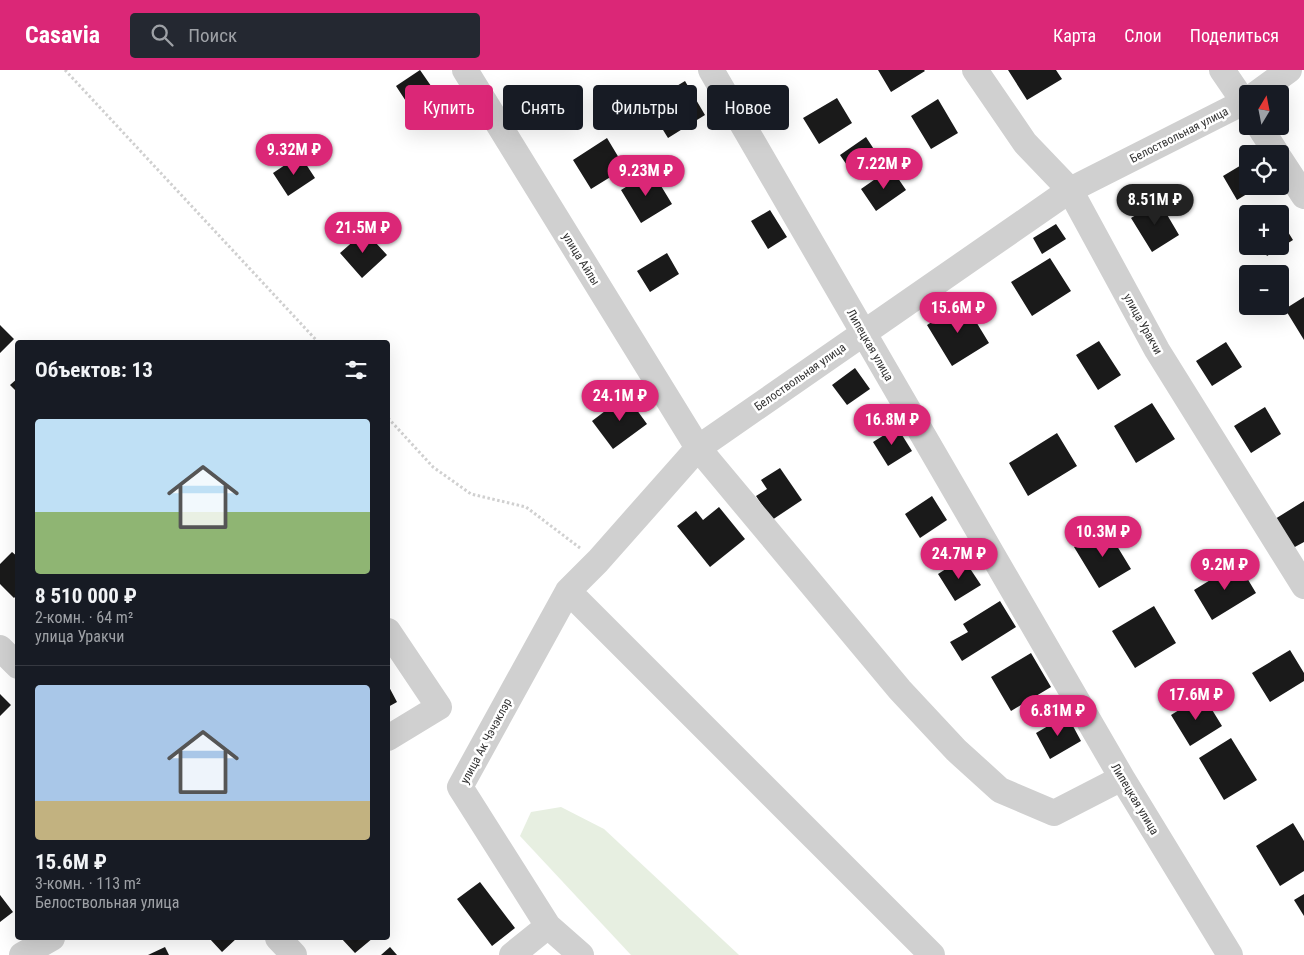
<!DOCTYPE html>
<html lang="ru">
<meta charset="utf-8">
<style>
body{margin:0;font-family:"Roboto Condensed",sans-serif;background:#242831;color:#f1f3f6;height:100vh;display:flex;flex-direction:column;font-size:19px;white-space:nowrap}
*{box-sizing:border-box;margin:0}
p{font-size:16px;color:#9ea1a6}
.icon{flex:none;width:28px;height:28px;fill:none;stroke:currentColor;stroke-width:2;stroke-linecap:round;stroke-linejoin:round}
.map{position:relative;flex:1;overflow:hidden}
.panel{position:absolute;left:15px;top:270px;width:375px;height:600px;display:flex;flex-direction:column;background:#171b24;border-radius:5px;box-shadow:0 5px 20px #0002}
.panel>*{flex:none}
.hud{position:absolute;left:405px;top:15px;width:475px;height:45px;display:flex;gap:10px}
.needle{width:32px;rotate:10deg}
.controls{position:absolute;left:1239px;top:15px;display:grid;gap:10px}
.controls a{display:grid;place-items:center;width:50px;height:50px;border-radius:5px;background:#171b24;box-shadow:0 5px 20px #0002;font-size:25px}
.price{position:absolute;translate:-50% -42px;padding:0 11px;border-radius:18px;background:#db2777;color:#fff;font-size:16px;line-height:32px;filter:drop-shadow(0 1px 2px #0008)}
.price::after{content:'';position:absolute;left:50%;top:30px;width:15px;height:11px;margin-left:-8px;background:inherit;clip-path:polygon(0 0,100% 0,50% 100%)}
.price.selected{background:#222;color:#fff}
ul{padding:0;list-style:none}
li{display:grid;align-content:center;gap:10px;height:265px;padding:0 20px}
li+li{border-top:1px solid #363941}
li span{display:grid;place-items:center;height:155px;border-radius:5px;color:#555}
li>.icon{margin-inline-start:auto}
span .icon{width:90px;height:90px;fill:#fffc;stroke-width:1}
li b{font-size:21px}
h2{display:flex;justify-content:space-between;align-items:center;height:60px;padding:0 20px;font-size:21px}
.pill{padding:0 18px;border-radius:5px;background:#171b24;box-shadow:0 5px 20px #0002;font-size:18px;line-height:45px}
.pill.selected{background:#db2777;color:#fff}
header{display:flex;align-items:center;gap:30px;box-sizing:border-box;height:70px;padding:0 25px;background:#db2777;color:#fff}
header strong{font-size:24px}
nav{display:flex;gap:28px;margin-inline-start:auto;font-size:18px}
.search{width:350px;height:45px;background:#242831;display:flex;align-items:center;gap:12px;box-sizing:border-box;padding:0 18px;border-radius:5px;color:#9ea1a6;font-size:19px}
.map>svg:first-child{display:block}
</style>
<header>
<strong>Casavia</strong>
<div class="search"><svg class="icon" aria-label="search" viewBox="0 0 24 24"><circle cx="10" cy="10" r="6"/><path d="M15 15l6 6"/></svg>Поиск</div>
<nav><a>Карта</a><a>Слои</a><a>Поделиться</a></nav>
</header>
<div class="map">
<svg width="1304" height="885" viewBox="0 0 1304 885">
<rect width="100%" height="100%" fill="#fff"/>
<path fill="#e7efe1" d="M561,737L604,759L739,885H631L520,766L531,742Z"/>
<path fill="#1a1a1a" d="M420,0L438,26L413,42L396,16Z
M878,0H924L925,1L891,22Z
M1008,0H1056L1062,9L1027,30Z
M685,11L705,45L668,68L647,34Z
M837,28L852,53L819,74L803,48Z
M938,29L958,63L931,79L911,46Z
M866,67L879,87L853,104L840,85Z
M607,68L625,98L591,119L573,90Z
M300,85L315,108L288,126L273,103Z
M1248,91V116H1260L1237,130L1223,106Z
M891,98L906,120L876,141L861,119Z
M652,101L672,134L641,153L621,120Z
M1159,131L1179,165L1152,182L1131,148Z
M770,140L787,167L768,179L751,151Z
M1280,149L1293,170L1267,186L1261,176H1280Z
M1056,154L1066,169L1042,184L1033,168Z
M365,161L387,185L362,208L340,183Z
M667,183L679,204L650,222L637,201Z
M1050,188L1071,221L1032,246L1011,212Z
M1304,227V270L1285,239Z
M964,232L989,273L952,296L927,255Z
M0,255L14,269L0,283Z
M1099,271L1121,305L1098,320L1076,285Z
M1226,272L1242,297L1212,316L1196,291Z
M855,298L870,319L847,335L832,315Z
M18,308V323L10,315Z
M626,325L647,354L613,379L592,351Z
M1152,333L1175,369L1136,393L1114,356Z
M1265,337L1281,364L1251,383L1234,356Z
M897,357L912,381L888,396L873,372Z
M1057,363L1077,396L1028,426L1009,393Z
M780,398L802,430L772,450L756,426L767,419L761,410Z
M932,426L947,450L920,468L905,444Z
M1304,431V472L1293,478L1275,449Z
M719,437L745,469L710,497L677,456L696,441L703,450Z
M1106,458L1131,499L1099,518L1074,477Z
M12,482L18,487V524L14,528L0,514V494Z
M963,488L981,515L955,531L938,504Z
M1238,493L1256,523L1212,550L1194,520Z
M1000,531L1016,557L962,591L950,572L968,562L963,554Z
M1154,536L1176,573L1135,598L1112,561Z
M1290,580L1304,603V611L1270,632L1252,603Z
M1031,583L1051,617L1011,641L991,607Z
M388,615L397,632L388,637Z
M0,624L11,635L0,646Z
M1203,625L1222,656L1190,676L1171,645Z
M1067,645L1081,671L1050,689L1036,663Z
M1231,668L1257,710L1224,730L1199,688Z
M1293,753L1304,771V801L1280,816L1256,776Z
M480,812L515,858L492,876L457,829Z
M1304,824V846L1294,830Z
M0,825L13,842L0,852Z
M209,868H237L222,882Z
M341,868H373L355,883Z
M165,877L169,885H148Z
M390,877L397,885H381Z"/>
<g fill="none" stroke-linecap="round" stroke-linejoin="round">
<path stroke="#d0d0d0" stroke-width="3" stroke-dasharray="2.5 2.5" stroke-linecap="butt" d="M65,0L318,272
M388,348L433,397L471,424L526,437L580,478"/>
<path stroke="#d0d0d0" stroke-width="26" d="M465,0L698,378L900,620L956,680L1000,720L1054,743L1122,708
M711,0L1122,708L1230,885
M975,0L1025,73L1070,120L1157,280L1304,516
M1222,0L1248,38
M1256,24L1289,0
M1259,56L1277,84
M1280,89L1304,126
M568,521L932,885
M388,561L439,637L388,668
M0,578L18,596
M278,868L294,885
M22,885L52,868
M512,885L548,856
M581,885L548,856L460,717L568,521L598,491L698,378L1070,120L1248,30"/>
</g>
<g text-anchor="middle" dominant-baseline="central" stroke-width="5" stroke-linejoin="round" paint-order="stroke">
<g font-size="12" fill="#333" stroke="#fff">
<text transform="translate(1179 65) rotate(-27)">Белоствольная улица</text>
<text transform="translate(581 189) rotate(58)">улица Айлы</text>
<text transform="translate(1143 254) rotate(61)">улица Уракчи</text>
<text transform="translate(870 275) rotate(60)">Липецкая улица</text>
<text transform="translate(800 307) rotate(-35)">Белоствольная улица</text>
<text transform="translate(486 671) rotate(-62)">улица Ак Чэчэклэр</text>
<text transform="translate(1135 729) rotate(59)">Липецкая улица</text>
</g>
</g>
</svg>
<div class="controls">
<a><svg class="needle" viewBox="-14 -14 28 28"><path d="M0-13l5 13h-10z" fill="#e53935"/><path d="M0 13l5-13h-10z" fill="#9ea1a6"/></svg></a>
<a><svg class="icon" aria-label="locate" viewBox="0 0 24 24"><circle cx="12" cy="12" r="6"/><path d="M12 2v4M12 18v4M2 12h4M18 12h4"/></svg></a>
<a>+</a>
<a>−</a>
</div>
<b class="price" style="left:294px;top:106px">9.32M ₽</b>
<b class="price" style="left:884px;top:120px">7.22M ₽</b>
<b class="price" style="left:646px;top:127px">9.23M ₽</b>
<b class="price selected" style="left:1155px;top:156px">8.51M ₽</b>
<b class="price" style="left:363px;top:184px">21.5M ₽</b>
<b class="price" style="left:958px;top:264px">15.6M ₽</b>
<b class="price" style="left:620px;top:352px">24.1M ₽</b>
<b class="price" style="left:892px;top:376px">16.8M ₽</b>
<b class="price" style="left:1103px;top:488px">10.3M ₽</b>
<b class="price" style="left:959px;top:510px">24.7M ₽</b>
<b class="price" style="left:1225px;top:521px">9.2M ₽</b>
<b class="price" style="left:1196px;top:651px">17.6M ₽</b>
<b class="price" style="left:1058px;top:667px">6.81M ₽</b>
<div class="hud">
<a class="pill selected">Купить</a>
<a class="pill">Снять</a>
<a class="pill">Фильтры</a>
<a class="pill">Новое</a>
</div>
<section class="panel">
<h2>Объектов: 13<svg class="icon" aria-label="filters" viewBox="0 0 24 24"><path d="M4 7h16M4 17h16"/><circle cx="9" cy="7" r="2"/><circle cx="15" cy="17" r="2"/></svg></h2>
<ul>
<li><span style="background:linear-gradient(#bfe0f5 60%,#8fb573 0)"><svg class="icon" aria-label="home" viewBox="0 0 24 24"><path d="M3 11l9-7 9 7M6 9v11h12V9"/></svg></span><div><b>8 510 000 ₽</b><p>2-комн. · 64 m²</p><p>улица Уракчи</p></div></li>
<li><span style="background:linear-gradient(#a9c7e8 75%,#c2b280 0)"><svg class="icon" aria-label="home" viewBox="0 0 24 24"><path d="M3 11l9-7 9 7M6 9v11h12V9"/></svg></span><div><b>15.6M ₽</b><p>3-комн. · 113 m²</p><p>Белоствольная улица</p></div></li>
</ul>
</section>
</div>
